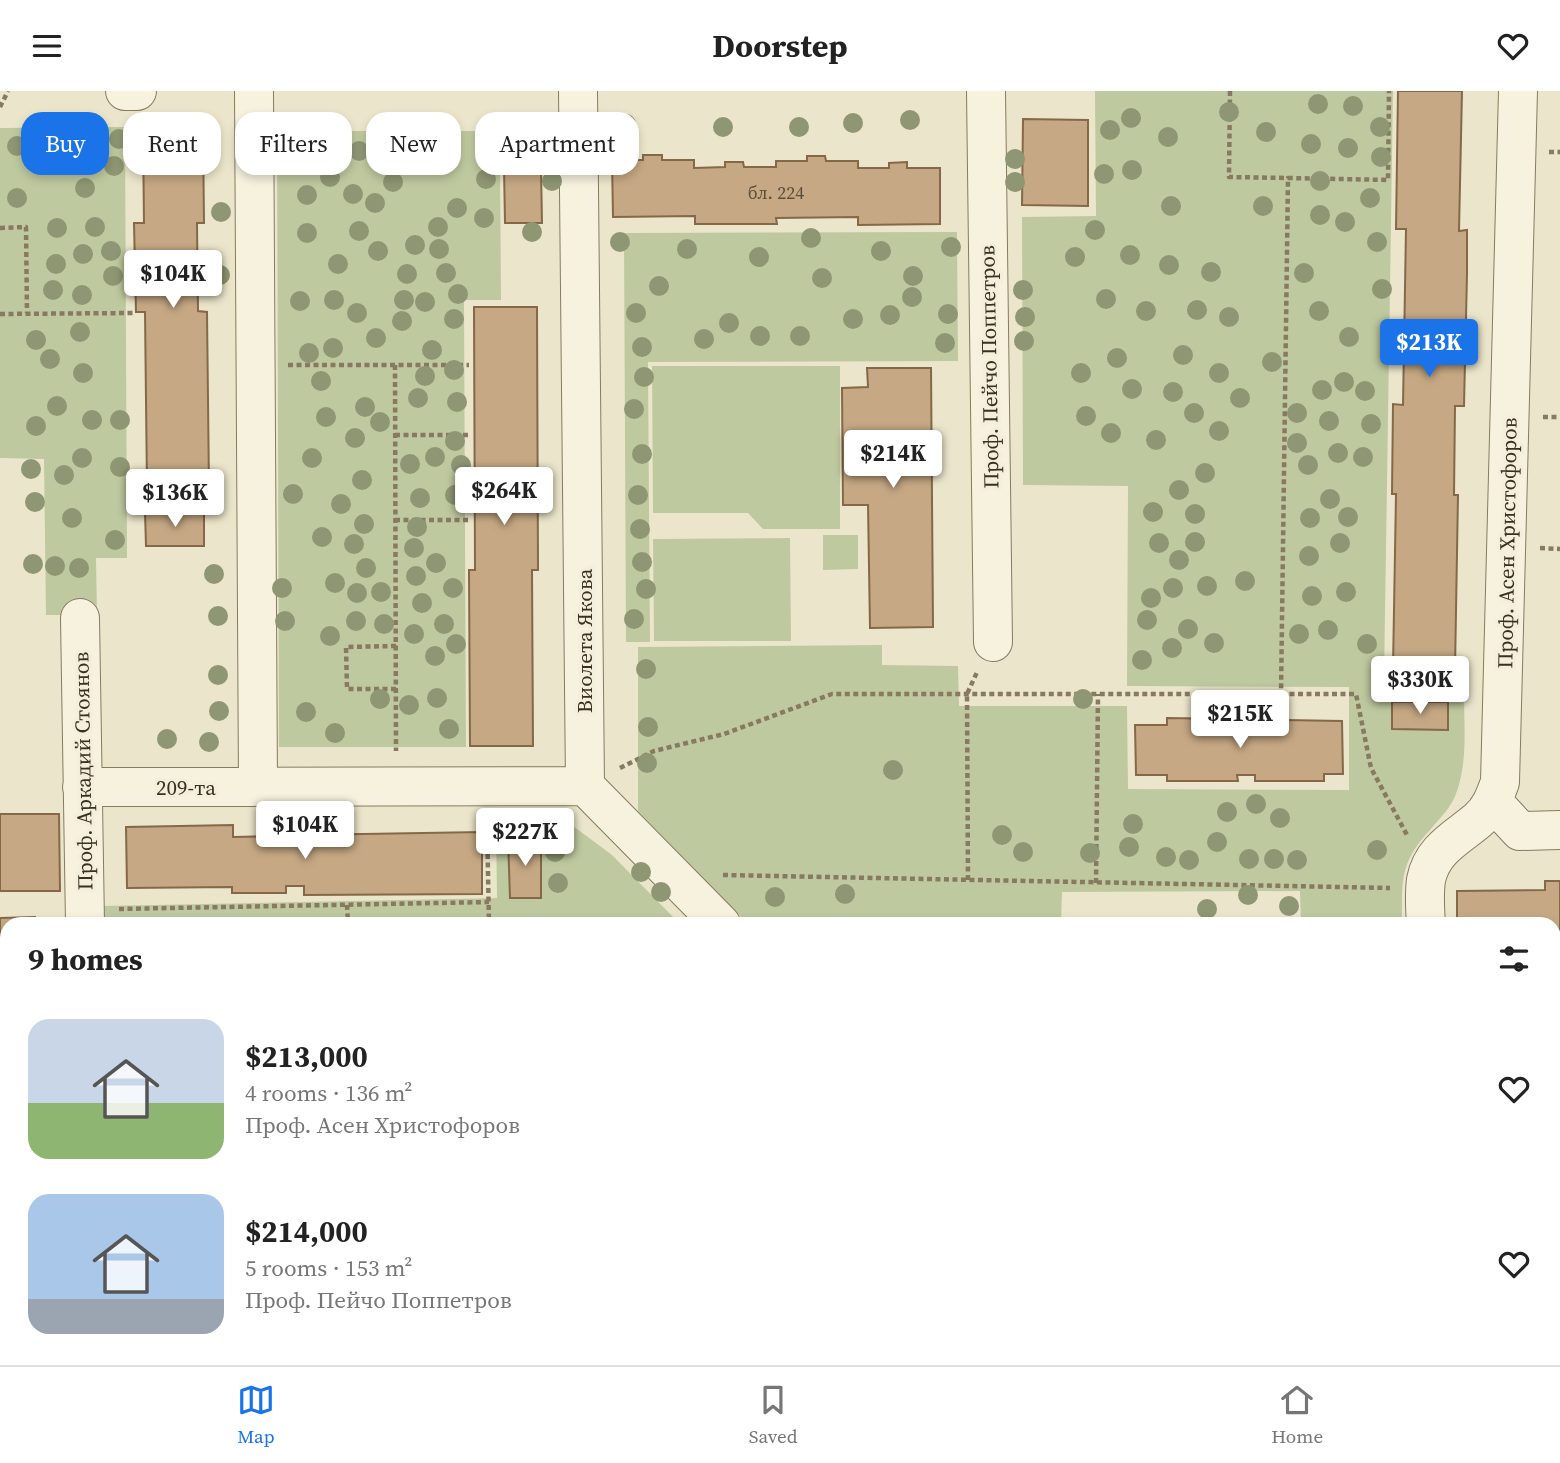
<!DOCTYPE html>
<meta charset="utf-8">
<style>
body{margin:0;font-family:"Source Serif 4",serif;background:#f2f2f2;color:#222;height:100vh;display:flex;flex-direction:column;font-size:26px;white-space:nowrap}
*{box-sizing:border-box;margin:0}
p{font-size:23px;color:#767676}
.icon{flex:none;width:38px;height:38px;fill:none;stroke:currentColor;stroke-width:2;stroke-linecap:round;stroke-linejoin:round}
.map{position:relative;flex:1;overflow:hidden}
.drawer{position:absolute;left:0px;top:826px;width:1561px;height:448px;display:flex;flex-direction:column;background:#fff;border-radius:21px 21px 0 0;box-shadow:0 4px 10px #0003}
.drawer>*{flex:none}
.banner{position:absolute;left:21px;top:21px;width:700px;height:63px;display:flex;gap:14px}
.price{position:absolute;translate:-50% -60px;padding:0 16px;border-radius:7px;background:#fff;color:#222;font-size:23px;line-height:46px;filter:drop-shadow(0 2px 4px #0008)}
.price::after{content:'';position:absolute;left:50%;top:42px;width:21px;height:16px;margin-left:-10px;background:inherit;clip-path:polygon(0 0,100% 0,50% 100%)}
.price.current{background:#1a73e8;color:#fff}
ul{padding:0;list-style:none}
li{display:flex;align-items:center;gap:21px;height:175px;padding:0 28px}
li span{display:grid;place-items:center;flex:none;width:196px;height:140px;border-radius:21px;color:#555}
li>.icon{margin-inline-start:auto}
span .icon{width:84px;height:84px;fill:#fffc;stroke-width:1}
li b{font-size:30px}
h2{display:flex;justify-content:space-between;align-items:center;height:84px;padding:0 28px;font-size:30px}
.pill{padding:0 24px;border-radius:21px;background:#fff;box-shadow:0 4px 10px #0003;font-size:24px;line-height:63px}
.pill.current{background:#1a73e8;color:#fff}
header{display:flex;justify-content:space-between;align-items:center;height:91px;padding:0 28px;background:#fff;font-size:32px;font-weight:700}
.tabs{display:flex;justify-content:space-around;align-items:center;height:98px;border-top:2px solid #e0e0e0;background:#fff;font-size:19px;color:#767676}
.tabs a{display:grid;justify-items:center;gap:4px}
.tabs .current{color:#1a73e8}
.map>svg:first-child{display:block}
</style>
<header><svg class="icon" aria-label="menu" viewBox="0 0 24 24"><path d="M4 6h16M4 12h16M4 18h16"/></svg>Doorstep<svg class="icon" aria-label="heart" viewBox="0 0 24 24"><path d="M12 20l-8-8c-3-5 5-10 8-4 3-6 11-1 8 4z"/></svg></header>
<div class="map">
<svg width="1560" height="1274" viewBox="0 0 1560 1274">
<rect width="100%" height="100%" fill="#ebe6cb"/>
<path fill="#bfc99f" d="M1095,0H1393L1384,588H1464C1463,624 1469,666 1457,700C1452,716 1440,727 1430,739C1399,772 1402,791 1402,833H1301L1300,800L1062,801L1061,833H748L638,720V556L882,554V574L958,575L959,615H1127L1128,698L1349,699V596L1127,595L1128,395L1023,394L1022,126L1096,125Z
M125,36L127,467H96L97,524H46L44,368L0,367V37Z
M277,40H557V69L500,70L501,209H464L466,656H279Z
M957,141L958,270L648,271L650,551H626L624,142Z
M652,275H840V438H763L748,422H653Z
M823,444H858V478L823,479Z
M790,447L791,550H654L653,448Z
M573,735L612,764L680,833H104L103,815L497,807L496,737Z
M1554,873H1560V1066H1554Z
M1554,1238H1560V1274H1214V1267H1554Z"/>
<path fill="#c6a884" stroke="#846848" stroke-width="2" d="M1398,0H1462L1459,140L1467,139V183L1464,315H1455L1454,404H1458L1455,578L1393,577L1396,403H1392L1393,313L1403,314L1406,138H1396Z
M1023,28L1088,29V115L1022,114Z
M203,40L204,132H197L198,220L207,221L209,396L147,397L145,221H136L134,132H144L143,41Z
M643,64H662V69H694V77L725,76V71H743L744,76H776V70H807V65H825L826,70H858V77H889V72L907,71V77H940V133L858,134V126L776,127L777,133H695V125L613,126L612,69H643Z
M504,77H541L542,132H505Z
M474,216H537L538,479H532L533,655H470L469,479H475Z
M867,277H931L933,536L870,537L868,414H843L842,297L868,296Z
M204,420V455H146L145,421Z
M1392,611H1448V639L1392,638Z
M1167,627L1342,630L1343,683H1324V690H1255V684H1237L1238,690H1167V684H1136L1135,634H1167Z
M0,723H59L60,800H0Z
M233,734V746L283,745V734H303V744L482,741V803L304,804V795H286V802H232V796L127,797L126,736Z
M508,747H541V807H510Z
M1545,790H1560V852H1554V833H1457V800L1545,799Z
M35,826V833H7V951H0V827Z
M0,1073H7V1160H0Z
M1554,1167H1560V1228H1554Z
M74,1267H160V1274H74Z
M477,1267H529L533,1274H481Z
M595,1267H647L651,1274H599Z
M1037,1267H1056V1271L1137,1267V1270H1168V1274H1004V1272L1037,1271Z
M1172,1267H1202V1274H1172Z"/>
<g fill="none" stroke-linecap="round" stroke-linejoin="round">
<g stroke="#877a60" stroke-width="40">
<path id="minor" d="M125,0H137
M254,0L258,696
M578,0L585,695L721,833
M986,0L993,551
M80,527L85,833
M82,696L585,695
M1493,711L1520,740L1560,739
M1426,833C1425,819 1424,803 1426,789C1432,758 1457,747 1478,729C1490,719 1495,705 1500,691L1518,0
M0,1018H7
M1554,1101H1560
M224,1267V1274
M790,1267V1274"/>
</g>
<path stroke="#877a60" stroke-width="4.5" stroke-dasharray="5 3.5" stroke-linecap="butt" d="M1230,0L1229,86L1288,87
M0,16L8,0
M1549,61H1560
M0,137L26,136L27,222
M0,223L135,222
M288,274H469
M395,274L396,660
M1543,326H1560
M395,344H469
M395,429H470
M1540,457L1560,458
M396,598H347L346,556L396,555
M1281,603H1356L1371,677L1407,744
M620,677L654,660L724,643L832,603H1281L1288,87L1388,89L1389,0
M487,729L489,833
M723,784L1390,797
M968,789L967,603L978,579
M1096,792L1098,603
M347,814L348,833
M119,818L489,811
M1554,929L1560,928
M1554,989H1560
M996,1267V1274"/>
<use href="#minor" stroke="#f7f2de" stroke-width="38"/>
</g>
<g fill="#8f9673">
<circle cx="1318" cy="13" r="10"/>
<circle cx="1353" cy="15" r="10"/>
<circle cx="1229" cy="21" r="10"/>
<circle cx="1131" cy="27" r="10"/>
<circle cx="910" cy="29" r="10"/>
<circle cx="541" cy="31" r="10"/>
<circle cx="853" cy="32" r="10"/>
<circle cx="626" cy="33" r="10"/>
<circle cx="723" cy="36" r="10"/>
<circle cx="799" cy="36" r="10"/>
<circle cx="1380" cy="36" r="10"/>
<circle cx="1110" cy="39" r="10"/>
<circle cx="1266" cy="41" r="10"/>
<circle cx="328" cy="43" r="10"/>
<circle cx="1168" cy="46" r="10"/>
<circle cx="119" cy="48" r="10"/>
<circle cx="91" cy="50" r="10"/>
<circle cx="446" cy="50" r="10"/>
<circle cx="390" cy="51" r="10"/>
<circle cx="1311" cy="53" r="10"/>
<circle cx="17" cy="55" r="10"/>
<circle cx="1348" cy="57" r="10"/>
<circle cx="59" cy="58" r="10"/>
<circle cx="359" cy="60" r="10"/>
<circle cx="1381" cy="66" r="10"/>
<circle cx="1015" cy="68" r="10"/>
<circle cx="114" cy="75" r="10"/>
<circle cx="1132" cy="79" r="10"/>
<circle cx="1104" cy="83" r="10"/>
<circle cx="330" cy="86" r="10"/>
<circle cx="486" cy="88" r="10"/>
<circle cx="552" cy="90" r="10"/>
<circle cx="1320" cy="90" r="10"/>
<circle cx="393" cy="91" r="10"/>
<circle cx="1015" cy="91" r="10"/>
<circle cx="85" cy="97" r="10"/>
<circle cx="353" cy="103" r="10"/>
<circle cx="307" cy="104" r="10"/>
<circle cx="17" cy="107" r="10"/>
<circle cx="1370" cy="107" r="10"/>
<circle cx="375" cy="112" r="10"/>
<circle cx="1171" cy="115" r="10"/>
<circle cx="1263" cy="115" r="10"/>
<circle cx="457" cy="117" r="10"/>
<circle cx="221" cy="121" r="10"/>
<circle cx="1320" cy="124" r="10"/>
<circle cx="484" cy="127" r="10"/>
<circle cx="1345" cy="131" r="10"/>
<circle cx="95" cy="136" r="10"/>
<circle cx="438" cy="136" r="10"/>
<circle cx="57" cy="137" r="10"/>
<circle cx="1095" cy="139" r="10"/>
<circle cx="359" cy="140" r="10"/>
<circle cx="532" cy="141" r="10"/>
<circle cx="307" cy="142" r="10"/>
<circle cx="811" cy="147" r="10"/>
<circle cx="620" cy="151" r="10"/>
<circle cx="1377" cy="151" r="10"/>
<circle cx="415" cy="154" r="10"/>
<circle cx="951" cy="156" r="10"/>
<circle cx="439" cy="158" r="10"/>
<circle cx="687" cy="158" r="10"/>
<circle cx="111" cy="160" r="10"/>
<circle cx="378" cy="160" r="10"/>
<circle cx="881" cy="160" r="10"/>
<circle cx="83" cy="163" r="10"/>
<circle cx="1130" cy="164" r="10"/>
<circle cx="759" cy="166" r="10"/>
<circle cx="1075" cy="166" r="10"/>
<circle cx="56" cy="173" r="10"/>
<circle cx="338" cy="173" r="10"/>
<circle cx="1169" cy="174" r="10"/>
<circle cx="1211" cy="181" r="10"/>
<circle cx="446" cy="182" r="10"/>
<circle cx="1304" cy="182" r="10"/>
<circle cx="407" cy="183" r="10"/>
<circle cx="220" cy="184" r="10"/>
<circle cx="113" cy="185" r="10"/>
<circle cx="913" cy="185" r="10"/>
<circle cx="822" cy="187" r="10"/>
<circle cx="659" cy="195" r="10"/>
<circle cx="1382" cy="198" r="10"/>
<circle cx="53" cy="199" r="10"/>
<circle cx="1023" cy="199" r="10"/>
<circle cx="458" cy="203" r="10"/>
<circle cx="82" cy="204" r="10"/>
<circle cx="912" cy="206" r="10"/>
<circle cx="1106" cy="208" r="10"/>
<circle cx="334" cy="209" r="10"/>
<circle cx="404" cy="209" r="10"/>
<circle cx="300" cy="210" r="10"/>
<circle cx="425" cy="211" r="10"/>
<circle cx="1197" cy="219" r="10"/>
<circle cx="1146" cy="220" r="10"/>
<circle cx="1319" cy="220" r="10"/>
<circle cx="357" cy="222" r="10"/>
<circle cx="636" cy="222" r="10"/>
<circle cx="948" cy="223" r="10"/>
<circle cx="890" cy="224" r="10"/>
<circle cx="1025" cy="226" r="10"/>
<circle cx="1229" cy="226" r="10"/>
<circle cx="454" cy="228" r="10"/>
<circle cx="853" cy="228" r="10"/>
<circle cx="402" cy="230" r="10"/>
<circle cx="729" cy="232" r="10"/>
<circle cx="80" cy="241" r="10"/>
<circle cx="760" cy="245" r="10"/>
<circle cx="800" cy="245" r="10"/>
<circle cx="1349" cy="246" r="10"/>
<circle cx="376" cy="247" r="10"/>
<circle cx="704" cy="248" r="10"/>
<circle cx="36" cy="249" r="10"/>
<circle cx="1024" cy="250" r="10"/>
<circle cx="945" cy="252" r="10"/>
<circle cx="642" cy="256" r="10"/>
<circle cx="333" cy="257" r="10"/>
<circle cx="432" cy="259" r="10"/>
<circle cx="309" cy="262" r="10"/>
<circle cx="1183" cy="264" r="10"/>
<circle cx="1117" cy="267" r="10"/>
<circle cx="50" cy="268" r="10"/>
<circle cx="1272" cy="271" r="10"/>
<circle cx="454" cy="279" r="10"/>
<circle cx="83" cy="282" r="10"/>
<circle cx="1081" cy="282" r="10"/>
<circle cx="1219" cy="282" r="10"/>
<circle cx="425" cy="285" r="10"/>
<circle cx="644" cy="286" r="10"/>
<circle cx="321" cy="290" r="10"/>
<circle cx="1344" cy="291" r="10"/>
<circle cx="1132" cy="298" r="10"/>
<circle cx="1322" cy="299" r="10"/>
<circle cx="1365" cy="300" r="10"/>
<circle cx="1173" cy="301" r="10"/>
<circle cx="418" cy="307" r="10"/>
<circle cx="1240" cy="307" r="10"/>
<circle cx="457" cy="311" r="10"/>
<circle cx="57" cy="315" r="10"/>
<circle cx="365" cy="316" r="10"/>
<circle cx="634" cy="318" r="10"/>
<circle cx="1194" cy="322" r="10"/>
<circle cx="1297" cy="322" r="10"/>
<circle cx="1086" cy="325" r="10"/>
<circle cx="326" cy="326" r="10"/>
<circle cx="92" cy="329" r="10"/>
<circle cx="120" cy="329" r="10"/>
<circle cx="1329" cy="330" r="10"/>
<circle cx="380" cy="331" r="10"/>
<circle cx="1371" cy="333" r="10"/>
<circle cx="36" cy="335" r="10"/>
<circle cx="1219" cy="340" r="10"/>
<circle cx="1111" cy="342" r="10"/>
<circle cx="355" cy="347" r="10"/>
<circle cx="1156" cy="349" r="10"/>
<circle cx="455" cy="350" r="10"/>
<circle cx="1297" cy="352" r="10"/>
<circle cx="1338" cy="362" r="10"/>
<circle cx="642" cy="363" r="10"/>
<circle cx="435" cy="366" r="10"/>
<circle cx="1363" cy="366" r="10"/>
<circle cx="82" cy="367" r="10"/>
<circle cx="312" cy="367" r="10"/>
<circle cx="410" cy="373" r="10"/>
<circle cx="461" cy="374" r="10"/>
<circle cx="1308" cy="374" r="10"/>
<circle cx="120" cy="376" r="10"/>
<circle cx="31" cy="378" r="10"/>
<circle cx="1205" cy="382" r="10"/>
<circle cx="64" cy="384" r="10"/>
<circle cx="362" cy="389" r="10"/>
<circle cx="1179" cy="399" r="10"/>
<circle cx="293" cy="403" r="10"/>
<circle cx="455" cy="404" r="10"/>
<circle cx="638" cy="404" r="10"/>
<circle cx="420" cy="407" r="10"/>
<circle cx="1330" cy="408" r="10"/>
<circle cx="35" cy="411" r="10"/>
<circle cx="341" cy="413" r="10"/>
<circle cx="1153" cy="421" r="10"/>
<circle cx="1195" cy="423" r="10"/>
<circle cx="1348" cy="426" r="10"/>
<circle cx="72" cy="427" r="10"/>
<circle cx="1310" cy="427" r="10"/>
<circle cx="364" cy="433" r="10"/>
<circle cx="417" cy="436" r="10"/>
<circle cx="640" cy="438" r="10"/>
<circle cx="322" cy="446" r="10"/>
<circle cx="115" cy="449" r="10"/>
<circle cx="1195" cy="451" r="10"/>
<circle cx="1159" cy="452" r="10"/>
<circle cx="1340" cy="452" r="10"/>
<circle cx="354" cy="453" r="10"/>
<circle cx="414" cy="457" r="10"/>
<circle cx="1309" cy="465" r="10"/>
<circle cx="1179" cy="469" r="10"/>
<circle cx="642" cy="471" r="10"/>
<circle cx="436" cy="472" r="10"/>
<circle cx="33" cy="473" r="10"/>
<circle cx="55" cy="475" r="10"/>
<circle cx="79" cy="477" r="10"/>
<circle cx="366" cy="477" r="10"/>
<circle cx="214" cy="483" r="10"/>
<circle cx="416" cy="485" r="10"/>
<circle cx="1245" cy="490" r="10"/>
<circle cx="335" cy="492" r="10"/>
<circle cx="1207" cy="495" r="10"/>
<circle cx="282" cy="497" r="10"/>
<circle cx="453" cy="497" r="10"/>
<circle cx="1173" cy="497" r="10"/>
<circle cx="646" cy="498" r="10"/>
<circle cx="381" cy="501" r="10"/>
<circle cx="1346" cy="501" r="10"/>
<circle cx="357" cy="502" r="10"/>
<circle cx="1312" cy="505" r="10"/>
<circle cx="1151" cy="507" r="10"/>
<circle cx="422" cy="512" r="10"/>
<circle cx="218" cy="525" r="10"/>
<circle cx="634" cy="528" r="10"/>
<circle cx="1147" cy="529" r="10"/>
<circle cx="285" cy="530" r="10"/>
<circle cx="356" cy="530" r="10"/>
<circle cx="384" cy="533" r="10"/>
<circle cx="444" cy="533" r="10"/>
<circle cx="1188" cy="538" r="10"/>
<circle cx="1328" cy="539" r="10"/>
<circle cx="414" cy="543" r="10"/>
<circle cx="1299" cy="543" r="10"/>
<circle cx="330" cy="545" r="10"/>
<circle cx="1214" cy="552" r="10"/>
<circle cx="456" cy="553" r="10"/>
<circle cx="1367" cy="553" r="10"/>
<circle cx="1172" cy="557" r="10"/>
<circle cx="435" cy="565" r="10"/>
<circle cx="1142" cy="569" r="10"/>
<circle cx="646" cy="578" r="10"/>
<circle cx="218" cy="584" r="10"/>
<circle cx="437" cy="607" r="10"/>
<circle cx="380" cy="608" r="10"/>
<circle cx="1083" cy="608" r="10"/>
<circle cx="409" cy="614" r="10"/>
<circle cx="219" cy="620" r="10"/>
<circle cx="306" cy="621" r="10"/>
<circle cx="648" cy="636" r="10"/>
<circle cx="449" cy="638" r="10"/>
<circle cx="335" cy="642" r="10"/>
<circle cx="167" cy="648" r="10"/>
<circle cx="209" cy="651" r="10"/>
<circle cx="647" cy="672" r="10"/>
<circle cx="893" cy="679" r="10"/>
<circle cx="1256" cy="713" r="10"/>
<circle cx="1227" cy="721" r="10"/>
<circle cx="1280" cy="727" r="10"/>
<circle cx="1133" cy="733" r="10"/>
<circle cx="1002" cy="744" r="10"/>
<circle cx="1217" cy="751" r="10"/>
<circle cx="1129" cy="756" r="10"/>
<circle cx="1377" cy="759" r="10"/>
<circle cx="555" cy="761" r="10"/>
<circle cx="1023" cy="761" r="10"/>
<circle cx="1090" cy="762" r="10"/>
<circle cx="1166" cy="766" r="10"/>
<circle cx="1249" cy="768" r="10"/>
<circle cx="1274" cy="768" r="10"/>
<circle cx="1189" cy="769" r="10"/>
<circle cx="1297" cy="769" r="10"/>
<circle cx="641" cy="781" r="10"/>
<circle cx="558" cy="792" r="10"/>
<circle cx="661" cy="801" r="10"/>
<circle cx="845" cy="803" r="10"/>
<circle cx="1248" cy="804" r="10"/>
<circle cx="775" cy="806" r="10"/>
<circle cx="1289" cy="815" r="10"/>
<circle cx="1207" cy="818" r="10"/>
</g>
<g text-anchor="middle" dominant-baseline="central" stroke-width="7" stroke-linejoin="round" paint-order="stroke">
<g font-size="18" fill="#5c4e3a">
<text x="776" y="101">бл. 224</text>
</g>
<g font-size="21" fill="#393022" stroke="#f3efda">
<text transform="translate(989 276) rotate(-91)">Проф. Пейчо Поппетров</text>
<text transform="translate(1507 452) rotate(-89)">Проф. Асен Христофоров</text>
<text transform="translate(584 550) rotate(-90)">Виолета Якова</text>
<text transform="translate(83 680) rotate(-91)">Проф. Аркадий Стоянов</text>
<text x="186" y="696">209-та</text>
</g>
</g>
</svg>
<b class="price" style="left:173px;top:219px">$104K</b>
<b class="price current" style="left:1429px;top:288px">$213K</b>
<b class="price" style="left:893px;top:399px">$214K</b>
<b class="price" style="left:504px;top:436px">$264K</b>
<b class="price" style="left:175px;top:438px">$136K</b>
<b class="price" style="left:1420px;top:625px">$330K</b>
<b class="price" style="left:1240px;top:659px">$215K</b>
<b class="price" style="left:305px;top:770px">$104K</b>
<b class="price" style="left:525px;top:777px">$227K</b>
<div class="banner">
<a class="pill current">Buy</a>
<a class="pill">Rent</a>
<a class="pill">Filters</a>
<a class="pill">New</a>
<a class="pill">Apartment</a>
</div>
<section class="drawer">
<h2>9 homes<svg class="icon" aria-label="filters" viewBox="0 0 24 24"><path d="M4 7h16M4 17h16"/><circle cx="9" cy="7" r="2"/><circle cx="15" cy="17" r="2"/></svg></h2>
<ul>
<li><span style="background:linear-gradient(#c9d6e8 60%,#8fb573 0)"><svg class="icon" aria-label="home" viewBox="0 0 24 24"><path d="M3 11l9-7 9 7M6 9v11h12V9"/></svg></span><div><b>$213,000</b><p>4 rooms · 136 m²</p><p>Проф. Асен Христофоров</p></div><svg class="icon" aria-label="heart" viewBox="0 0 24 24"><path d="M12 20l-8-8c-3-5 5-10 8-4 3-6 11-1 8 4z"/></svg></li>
<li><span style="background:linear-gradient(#a9c7e8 75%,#9aa5b1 0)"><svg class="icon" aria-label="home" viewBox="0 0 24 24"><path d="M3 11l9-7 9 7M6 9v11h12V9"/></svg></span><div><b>$214,000</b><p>5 rooms · 153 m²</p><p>Проф. Пейчо Поппетров</p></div><svg class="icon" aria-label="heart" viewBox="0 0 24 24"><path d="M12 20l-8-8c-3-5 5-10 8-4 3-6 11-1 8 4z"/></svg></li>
</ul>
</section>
</div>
<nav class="tabs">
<a class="current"><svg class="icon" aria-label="map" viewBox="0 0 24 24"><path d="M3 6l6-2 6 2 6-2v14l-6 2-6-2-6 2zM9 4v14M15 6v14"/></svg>Map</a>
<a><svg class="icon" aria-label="saved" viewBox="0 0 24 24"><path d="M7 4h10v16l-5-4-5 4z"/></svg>Saved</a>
<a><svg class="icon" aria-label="home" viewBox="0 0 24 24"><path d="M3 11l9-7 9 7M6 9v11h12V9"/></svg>Home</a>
</nav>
